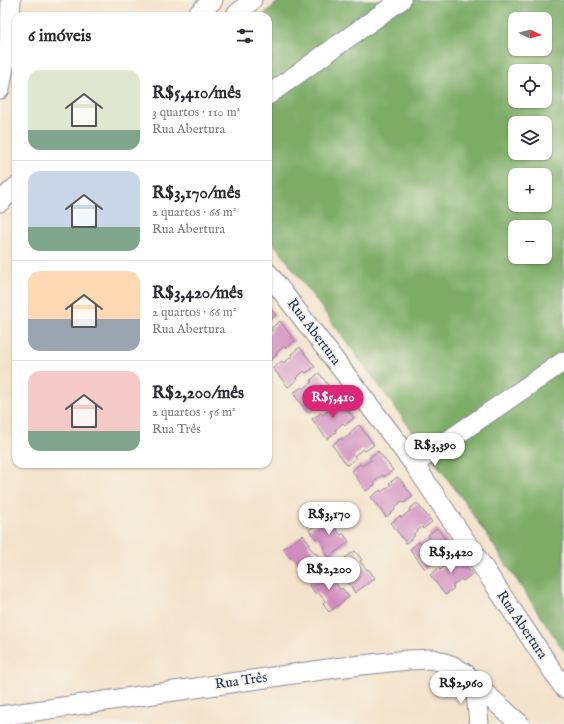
<!DOCTYPE html>
<html lang="pt">
<meta charset="utf-8">
<style>
body{margin:0;font-family:"IM FELL English",serif;background:#f2f2f3;color:#2b2b33;height:100vh;display:flex;flex-direction:column;font-size:15px;white-space:nowrap}
*{box-sizing:border-box;margin:0}
p{font-size:13px;color:#7c7c81}
.icon{flex:none;width:22px;height:22px;fill:none;stroke:currentColor;stroke-width:2;stroke-linecap:round;stroke-linejoin:round}
.map{position:relative;flex:1;overflow:hidden}
.panel{position:absolute;left:12px;top:12px;width:260px;height:456px;display:flex;flex-direction:column;background:#fff;border-radius:12px;box-shadow:0 1px 3px #0004}
.panel>*{flex:none}
.needle{width:26px;rotate:96deg}
.fabs{position:absolute;left:508px;top:12px;display:grid;gap:8px}
.fabs a{display:grid;place-items:center;width:44px;height:44px;border-radius:8px;background:#fff;box-shadow:0 1px 3px #0004;font-size:20px}
.price{position:absolute;translate:-50% -34px;padding:0 9px;border-radius:14px;background:#fff;color:#222;font-size:13px;line-height:26px;filter:drop-shadow(0 1px 2px #0008)}
.price::after{content:'';position:absolute;left:50%;top:24px;width:12px;height:9px;margin-left:-6px;background:inherit;clip-path:polygon(0 0,100% 0,50% 100%)}
.price.selected{background:#db2777;color:#fff}
ul{padding:0;list-style:none}
li{display:flex;align-items:center;gap:12px;height:100px;padding:0 16px}
li+li{border-top:1px solid #e1e1e2}
li span{display:grid;place-items:center;flex:none;width:112px;height:80px;border-radius:12px;color:#555}
li>.icon{margin-inline-start:auto}
span .icon{width:48px;height:48px;fill:#fffc;stroke-width:1}
li b{font-size:17px}
h2{display:flex;justify-content:space-between;align-items:center;height:48px;padding:0 16px;font-size:17px}
.map>svg:first-child{display:block}
</style>
<div class="map">
<svg width="564" height="724" viewBox="0 0 564 724">
<rect width="100%" height="100%" fill="#f7f3e8"/>
<filter id="ink" filterUnits="userSpaceOnUse"><feTurbulence type="fractalNoise" baseFrequency=".025" numOctaves="2"/><feDisplacementMap in="SourceGraphic" scale="8" xChannelSelector="R" yChannelSelector="G"/><feConvolveMatrix kernelMatrix="1 2 1 2 8 2 1 2 1" color-interpolation-filters="sRGB"/></filter>
<filter id="wash" filterUnits="userSpaceOnUse"><feTurbulence type="fractalNoise" baseFrequency=".012" numOctaves="4" result="noise"/><feDisplacementMap in="SourceGraphic" scale="16" xChannelSelector="R" yChannelSelector="G"/><feGaussianBlur stdDeviation="0.9" result="paint"/><feColorMatrix in="noise" values="0 0 0 0 0 0 0 0 0 0 0 0 0 0 0 0 0 1.4 0 .05"/><feComposite in="paint" operator="in"/></filter>
<g filter="url(#wash)">
<rect width="100%" height="100%" fill="#f4e3cc"/>
<path fill="#7bac66" stroke="#4b6e62" fill-rule="evenodd" d="M280,0H564V651L466,504L268,235V16H262ZM515,19H545V49H515ZM515,71H545V101H515ZM515,123H545V153H515ZM515,175H545V205H515ZM515,227H545V257H515Z"/>
<g id="blocks">
<path fill="#d28dc0" d="M268,305L276,315L268,321Z
M280,321L295,341L286,348L285,346L276,353L277,355L268,362V334L273,330L271,328Z
M300,347L315,367L306,373L304,371L296,378L297,380L288,387L273,368L282,361L284,363L292,356L291,354Z
M319,373L334,393L325,400L324,398L315,404L317,406L308,413L293,393L302,387L303,389L312,382L311,380Z
M339,399L354,418L345,425L343,423L335,430L336,432L327,439L312,419L321,413L323,415L332,408L330,406Z
M359,425L374,445L365,451L363,449L354,456L356,458L347,465L332,445L341,438L342,440L351,434L350,432Z
M378,451L393,470L384,477L383,475L374,482L375,484L366,491L352,471L360,464L362,466L371,460L369,458Z
M398,477L413,496L404,503L402,501L394,508L395,510L386,517L371,497L380,490L381,492L391,485L389,483Z
M417,503L432,522L423,529L422,527L413,534L415,536L406,543L391,523L400,516L401,518L410,511L409,509Z
M329,515L336,524L334,526L341,535L343,533L349,542L329,557L323,548L325,547L318,537L316,539L309,530Z
M437,528L452,548L443,555L442,553L433,560L434,562L425,569L410,549L419,542L421,544L430,537L428,535Z
M303,535L310,544L308,545L315,554L316,553L323,562L303,576L297,567L299,566L292,557L290,558L283,549Z
M355,551L362,560L360,561L367,570L368,569L375,578L355,593L349,583L351,582L344,573L342,574L335,565Z
M457,554L472,574L463,581L461,579L452,586L454,588L445,595L430,575L439,568L440,570L449,563L448,561Z
M329,570L336,579L334,580L340,590L342,588L349,597L329,612L323,603L325,601L318,592L316,594L309,585Z"/>
</g>
</g>
<g filter="url(#ink)">
<use href="#blocks" fill-opacity="0" stroke="#888995" stroke-width="1"/>
<g fill="none" stroke-linecap="round" stroke-linejoin="round">
<g stroke="#888995" stroke-width="21">
<path id="minor" d="M196,16L213,0
M235,16L252,0
M0,89L9,41L11,0
M268,95L401,0
M0,202L16,187
M268,273L414,464L564,688
M414,464L564,361
M475,684L479,724
M0,716L335,668L408,660L433,659L453,666L466,674L475,684L520,724"/>
</g>
<use href="#minor" stroke="#fff" stroke-width="19"/>
</g>
</g>
<g text-anchor="middle" dominant-baseline="central" stroke-width="3.5" stroke-linejoin="round" paint-order="stroke">
<g font-size="14" fill="#1b2f5e" stroke="#f7f3e8">
<text transform="translate(314 332) rotate(53)">Rua Abertura</text>
<text transform="translate(522 625) rotate(56)">Rua Abertura</text>
<text transform="translate(241 681) rotate(-8)">Rua Três</text>
</g>
</g>
</svg>
<div class="fabs">
<a><svg class="needle" viewBox="-14 -14 28 28"><path d="M0-13l5 13h-10z" fill="#e53935"/><path d="M0 13l5-13h-10z" fill="#7c7c81"/></svg></a>
<a><svg class="icon" aria-label="locate" viewBox="0 0 24 24"><circle cx="12" cy="12" r="6"/><path d="M12 2v4M12 18v4M2 12h4M18 12h4"/></svg></a>
<a><svg class="icon" aria-label="layers" viewBox="0 0 24 24"><path d="M12 4l9 5-9 5-9-5zM3 14l9 5 9-5"/></svg></a>
<a>+</a>
<a>−</a>
</div>
<b class="price selected" style="left:333px;top:419px">R$5,410</b>
<b class="price" style="left:435px;top:467px">R$3,390</b>
<b class="price" style="left:329px;top:536px">R$3,170</b>
<b class="price" style="left:451px;top:574px">R$3,420</b>
<b class="price" style="left:329px;top:591px">R$2,200</b>
<b class="price" style="left:461px;top:705px">R$2,960</b>
<section class="panel">
<h2>6 imóveis<svg class="icon" aria-label="filters" viewBox="0 0 24 24"><path d="M4 7h16M4 17h16"/><circle cx="9" cy="7" r="2"/><circle cx="15" cy="17" r="2"/></svg></h2>
<ul>
<li><span style="background:linear-gradient(#dfe7d0 75%,#7fa58c 0)"><svg class="icon" aria-label="home" viewBox="0 0 24 24"><path d="M3 11l9-7 9 7M6 9v11h12V9"/></svg></span><div><b>R$5,410/mês</b><p>3 quartos · 110 m²</p><p>Rua Abertura</p></div></li>
<li><span style="background:linear-gradient(#c9d6e8 70%,#7fa58c 0)"><svg class="icon" aria-label="home" viewBox="0 0 24 24"><path d="M3 11l9-7 9 7M6 9v11h12V9"/></svg></span><div><b>R$3,170/mês</b><p>2 quartos · 66 m²</p><p>Rua Abertura</p></div></li>
<li><span style="background:linear-gradient(#ffd9b3 60%,#9aa5b1 0)"><svg class="icon" aria-label="home" viewBox="0 0 24 24"><path d="M3 11l9-7 9 7M6 9v11h12V9"/></svg></span><div><b>R$3,420/mês</b><p>2 quartos · 66 m²</p><p>Rua Abertura</p></div></li>
<li><span style="background:linear-gradient(#f6c9c9 75%,#7fa58c 0)"><svg class="icon" aria-label="home" viewBox="0 0 24 24"><path d="M3 11l9-7 9 7M6 9v11h12V9"/></svg></span><div><b>R$2,200/mês</b><p>2 quartos · 56 m²</p><p>Rua Três</p></div></li>
</ul>
</section>
</div>
